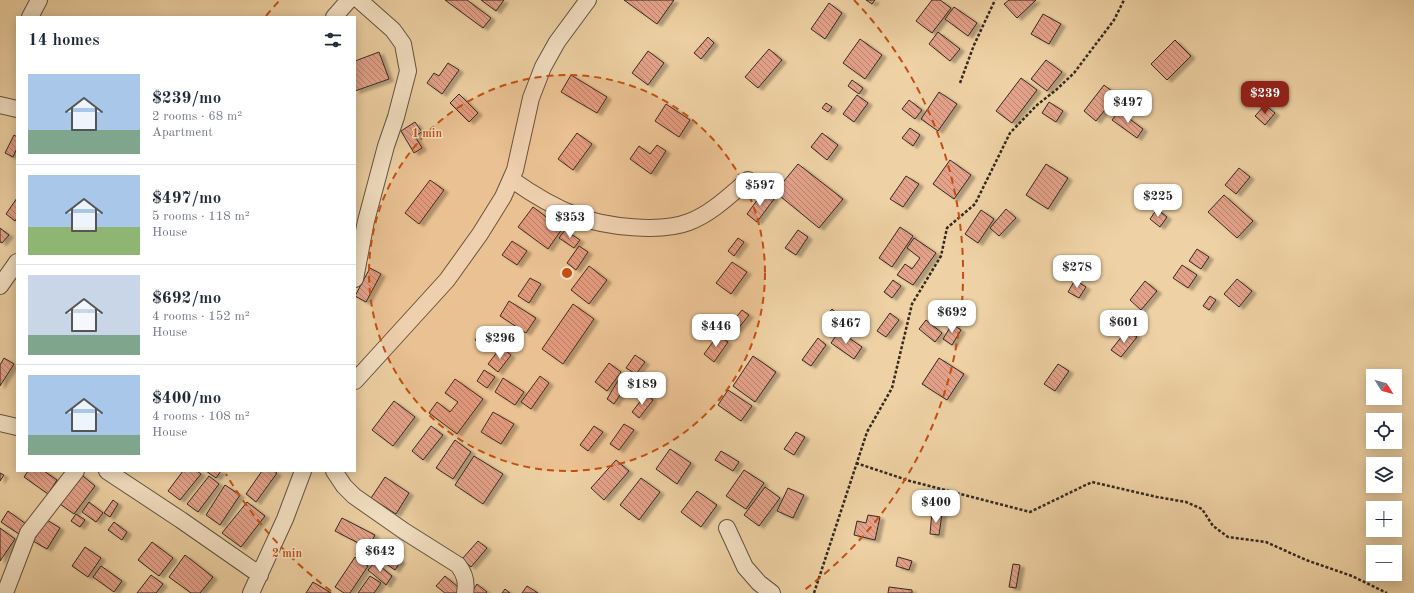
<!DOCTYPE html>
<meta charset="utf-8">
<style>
body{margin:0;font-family:"Old Standard TT",serif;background:#f6f6f7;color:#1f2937;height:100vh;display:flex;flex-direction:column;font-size:15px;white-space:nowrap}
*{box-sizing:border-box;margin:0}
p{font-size:13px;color:#747a83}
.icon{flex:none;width:22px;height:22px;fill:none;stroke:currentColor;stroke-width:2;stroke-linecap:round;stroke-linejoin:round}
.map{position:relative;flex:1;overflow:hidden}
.panel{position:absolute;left:16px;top:16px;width:340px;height:456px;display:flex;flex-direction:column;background:#fff;border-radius:0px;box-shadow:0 2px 10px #0003}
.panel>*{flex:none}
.needle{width:26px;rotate:127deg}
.tools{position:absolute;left:1366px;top:369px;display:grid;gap:8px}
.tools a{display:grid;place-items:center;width:36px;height:36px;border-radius:0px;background:#fff;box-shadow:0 2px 10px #0003;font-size:20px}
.price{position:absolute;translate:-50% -34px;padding:0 9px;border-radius:8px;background:#fff;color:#222;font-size:13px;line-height:26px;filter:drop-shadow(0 1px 2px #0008)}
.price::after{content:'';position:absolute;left:50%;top:24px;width:12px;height:9px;margin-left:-6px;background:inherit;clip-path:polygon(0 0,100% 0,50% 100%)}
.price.on{background:#8f2418;color:#fff}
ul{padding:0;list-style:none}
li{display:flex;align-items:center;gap:12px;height:100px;padding:0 12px}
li+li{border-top:1px solid #e0e1e3}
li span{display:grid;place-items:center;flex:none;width:112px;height:80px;border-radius:0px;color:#555}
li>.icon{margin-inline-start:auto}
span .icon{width:48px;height:48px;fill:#fffc;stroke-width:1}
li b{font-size:17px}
h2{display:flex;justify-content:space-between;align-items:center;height:48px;padding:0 12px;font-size:17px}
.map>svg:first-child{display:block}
</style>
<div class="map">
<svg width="1414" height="593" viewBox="0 0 1414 593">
<defs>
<pattern id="building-back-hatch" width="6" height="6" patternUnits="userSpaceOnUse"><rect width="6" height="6" fill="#e4a28a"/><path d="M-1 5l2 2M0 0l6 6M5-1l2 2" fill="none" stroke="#b98470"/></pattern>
<filter id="shadow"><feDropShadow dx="4.5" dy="2.5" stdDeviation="1" flood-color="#0004"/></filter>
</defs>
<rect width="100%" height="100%" fill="#eed1a4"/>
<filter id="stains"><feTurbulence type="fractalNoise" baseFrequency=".005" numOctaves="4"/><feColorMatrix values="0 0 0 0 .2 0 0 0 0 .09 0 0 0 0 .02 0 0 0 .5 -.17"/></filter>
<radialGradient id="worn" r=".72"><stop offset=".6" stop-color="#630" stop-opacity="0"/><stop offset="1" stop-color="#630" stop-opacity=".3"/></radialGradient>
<path fill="url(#building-back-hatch)" stroke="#33291f" filter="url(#shadow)" d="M445,0H467L491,18L483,28Z
M481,0H504L496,11Z
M624,0H674L657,24Z
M866,0H875L872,4Z
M932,0H940L951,8L932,33L916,21Z
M1009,0H1036L1017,18L1004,4Z
M829,3L842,13L825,39L811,29Z
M954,7L977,23L968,36L945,19Z
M1043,14L1061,24L1049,44L1031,34Z
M938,32L960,49L950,61L929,44Z
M708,37L714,43L701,59L694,53Z
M860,39L882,55L865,79L843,63Z
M1175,40L1191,56L1167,80L1151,64Z
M769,49L782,60L758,88L745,77Z
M648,51L664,63L648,85L632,73Z
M379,52L389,79L355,91V61Z
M1046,60L1062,72L1047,91L1031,79Z
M448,63L459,70L442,94L427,83L434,73L439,76Z
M571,75L607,97L597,113L561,92Z
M1021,78L1037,90L1012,123L996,111Z
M852,80L863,88L859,94L848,86Z
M1104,85L1117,95L1096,121L1084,111Z
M939,92L957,104L938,131L921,119Z
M459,94L478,113L469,122L450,103Z
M857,95L868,103L854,122L843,114Z
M909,100L922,110L915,119L902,109Z
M1049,102L1063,111L1056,122L1042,113Z
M826,103L832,107L828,112L822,108Z
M666,104L690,120L679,137L655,121Z
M1265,105L1275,113L1265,125L1255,116Z
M1119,111L1143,129L1137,138L1112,120Z
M415,122L422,132L415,136L422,148L414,153L401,131Z
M910,128L920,135L913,146L902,138Z
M577,133L592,144L573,170L558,159Z
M822,133L838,145L827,160L811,147Z
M14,135L17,137V148L13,157L5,153Z
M657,145L666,151L651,174L630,159L639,146L650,154Z
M950,160L971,175L954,199L933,184Z
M798,164L843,199L819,228L775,192Z
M1046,164L1068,178L1048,209L1026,195Z
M1239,168L1250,177L1236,194L1225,185Z
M906,176L919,184L903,207L890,199Z
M430,180L444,190L419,224L405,213Z
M763,192L774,199L757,222L747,214Z
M1224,195L1253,221L1237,238L1208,212Z
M17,198V218L15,221L6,214Z
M533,207L562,229L548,249L518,227Z
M1006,209L1016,218L999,236L990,228Z
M1157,209L1167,217L1160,227L1150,219Z
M981,210L994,219L978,243L965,234Z
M900,227L913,236L892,267L879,258Z
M0,228L9,235L2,243L0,242Z
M565,230L580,240L574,248L559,238Z
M798,230L808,237L796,255L785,248Z
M738,238L744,242L734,256L728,251Z
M914,238L936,253L913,285L897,275L905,264L912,269L920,258L907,248Z
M512,241L527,251L517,265L502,255Z
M579,246L588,252L576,270L567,263Z
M1197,249L1209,257L1201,269L1189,261Z
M732,262L747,272L731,294L716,283Z
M1182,265L1197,275L1188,288L1173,278Z
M589,266L607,280L589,304L571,290Z
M370,268L381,274L366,302L355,296Z
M530,278L541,284L529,303L518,296Z
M1237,279L1252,291L1239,307L1224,294Z
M893,280L901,286L892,298L884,292Z
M1075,280L1086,287L1079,298L1068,292Z
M1145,281L1157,291L1141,310L1130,300Z
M1210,296L1216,300L1209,310L1203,306Z
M509,301L536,318L526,333L500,316Z
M573,304L594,319L563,364L542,349Z
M832,309L841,317L834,326L824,318Z
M742,310L749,315L737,330L730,325Z
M890,313L899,320L886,337L877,331Z
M926,320L942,333L935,342L919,329Z
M952,324L961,330L952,345L943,339Z
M483,329L494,338L487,348L475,340Z
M1127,330L1137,337L1121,357L1111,350Z
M839,331L862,347L854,359L831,343Z
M718,335L728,342L714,362L704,354Z
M818,338L826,345L811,366L802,360Z
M501,347L511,355L498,372L488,364Z
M635,355L645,362L636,374L626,368Z
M753,356L776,372L755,402L733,386Z
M4,358L14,364L0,386V365Z
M939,358L964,374L947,400L922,384Z
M609,363L621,372L607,391L595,382Z
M1058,364L1069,371L1055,391L1044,384Z
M484,370L495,377L487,388L477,381Z
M540,376L549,383L531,409L521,402Z
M503,378L524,392L515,405L495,392Z
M455,379L483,399L457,434L429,413L437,402L450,412L458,402L445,393Z
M619,379L627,384L614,404L607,399Z
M728,390L752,406L741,421L718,405Z
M646,394L653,400L639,418L632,412Z
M394,401L415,417L393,446L372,430Z
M493,412L514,424L501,444L481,432Z
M624,424L634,430L619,450L610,444Z
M431,426L443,435L423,460L412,451Z
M594,426L603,432L588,451L580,445Z
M796,432L805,437L794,455L784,449Z
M455,440L471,452L453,479L436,468Z
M670,449L691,463L677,484L656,469Z
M721,451L739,462L733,471L715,460Z
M474,456L503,474L483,504L455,485Z
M616,460L629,471L604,500L591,488Z
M744,470L764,483L746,509L726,496Z
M28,471H44L57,480L48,494L24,477Z
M183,471H197L201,474L180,500L168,491Z
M206,471H221L216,478Z
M262,471H274L277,473L256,502L246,494Z
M78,472L95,486L74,514L56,501Z
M0,473L4,475L0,481Z
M209,476L219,484L198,512L187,504Z
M385,477L409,493L396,514L371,498Z
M641,478L660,492L639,520L620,505Z
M225,485L240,495L220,525L206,515Z
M765,487L780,498L759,526L744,515Z
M788,488L804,495L793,518L777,511Z
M697,491L717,505L701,527L681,512Z
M113,500L118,504L110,517L104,513Z
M89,502L103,513L96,522L82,512Z
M247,502L265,516L241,547L222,533Z
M8,511L26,524L19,534L1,522Z
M932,512L942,514L939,535L930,534Z
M76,514L85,520L80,527L71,521Z
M868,515L880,517L875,540L854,535L857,521L866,523Z
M342,518L375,535L368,548L335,531Z
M47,520L60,528L47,549L33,541Z
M114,522L127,532L122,540L108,530Z
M0,528L15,539L0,561Z
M478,541L487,548L471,567L462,559Z
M152,542L173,558L159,576L138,560Z
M85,547L101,558L88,577L72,566Z
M382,548L401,561L395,570L376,557Z
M185,555L213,577L200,593H191L169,577Z
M355,557L368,566L350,593H344L335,587Z
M898,557L912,561L909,570L896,566Z
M375,562L392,576L386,585L368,570Z
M1013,564L1020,565L1016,588L1009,587Z
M101,566L122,581L114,592L93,577Z
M151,575L163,584L156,593H137Z
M370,576L381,583L374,593H358Z
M445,576L465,593H445L436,586Z
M313,582L331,593H306Z
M477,584L487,592L486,593H471Z
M527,586L538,593H522Z
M889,587L912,590V593H888Z
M505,589L510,593H502Z"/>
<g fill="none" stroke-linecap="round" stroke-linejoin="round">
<g stroke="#625340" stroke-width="18">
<path id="minor" d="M30,17L39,0
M334,17L349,0
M0,105L17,109
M511,179C532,194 554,207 577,216C605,227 661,233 689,222C711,214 730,195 748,180
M355,279L366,221L386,146L396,117L408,71L403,44L393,30L359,0
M0,286L17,262
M355,381L447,280L480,234L503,197L515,170L531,98L543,67L557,42L588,0
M0,423L17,427
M107,471L181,520L260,575
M334,471L344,486L354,496L404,531L458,565C465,574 467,582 465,593
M727,528L745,567L759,583L772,593
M5,593L28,533L76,471
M251,593L285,519L303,471"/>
</g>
<path stroke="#33291f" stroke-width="2.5" stroke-dasharray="3 2" stroke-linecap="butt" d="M960,83L974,45L995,0
M856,463L910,481L1030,512L1092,482L1157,497L1186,502L1202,509L1213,526L1228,537L1266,542L1306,560L1352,576L1387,593
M814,593L867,432L892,388L912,304L941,256L947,228L975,204L1010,133L1037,105L1056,90L1074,73L1114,20L1124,0"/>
<use href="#minor" stroke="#f4e1c4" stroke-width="16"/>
</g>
<circle cx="567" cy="273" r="198" fill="#c44f10" fill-opacity=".12"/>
<g fill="none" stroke="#c44f10" stroke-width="2" stroke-dasharray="7 5">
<circle cx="567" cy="273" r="198"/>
<path d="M331 591A396 396 0 0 1 226 474M266 16A396 396 0 0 1 280 0M854 0A396 396 0 0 1 803 591"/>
</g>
<circle cx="567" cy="273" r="6" fill="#c44f10" stroke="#f4e1c4" stroke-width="2"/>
<g font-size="12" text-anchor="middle" font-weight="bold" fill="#c44f10" stroke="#f4e1c4" stroke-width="3" stroke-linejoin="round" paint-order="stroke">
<text x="427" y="137">1 min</text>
<text x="287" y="557">2 min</text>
</g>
<rect width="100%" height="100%" filter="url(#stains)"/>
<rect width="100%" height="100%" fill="url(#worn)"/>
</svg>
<div class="tools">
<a><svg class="needle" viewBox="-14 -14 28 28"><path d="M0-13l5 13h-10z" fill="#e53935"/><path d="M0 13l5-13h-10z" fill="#747a83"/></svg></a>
<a><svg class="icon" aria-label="locate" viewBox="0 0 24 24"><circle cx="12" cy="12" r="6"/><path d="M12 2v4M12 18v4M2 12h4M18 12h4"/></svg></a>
<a><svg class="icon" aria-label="layers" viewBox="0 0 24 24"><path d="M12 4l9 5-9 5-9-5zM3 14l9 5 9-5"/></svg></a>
<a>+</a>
<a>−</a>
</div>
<b class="price on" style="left:1265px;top:115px">$239</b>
<b class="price" style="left:1128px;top:124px">$497</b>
<b class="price" style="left:760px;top:207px">$597</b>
<b class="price" style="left:1158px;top:218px">$225</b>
<b class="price" style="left:570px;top:239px">$353</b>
<b class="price" style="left:1077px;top:289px">$278</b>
<b class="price" style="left:952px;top:334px">$692</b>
<b class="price" style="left:1124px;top:344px">$601</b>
<b class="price" style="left:846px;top:345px">$467</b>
<b class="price" style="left:716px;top:348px">$446</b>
<b class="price" style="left:500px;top:360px">$296</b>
<b class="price" style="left:642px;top:406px">$189</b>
<b class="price" style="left:936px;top:524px">$400</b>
<b class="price" style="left:380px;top:573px">$642</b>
<section class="panel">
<h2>14 homes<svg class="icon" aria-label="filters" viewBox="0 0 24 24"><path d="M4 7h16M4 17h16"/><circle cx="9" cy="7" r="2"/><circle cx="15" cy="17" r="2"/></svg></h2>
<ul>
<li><span style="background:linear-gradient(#a9c7e8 70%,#7fa58c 0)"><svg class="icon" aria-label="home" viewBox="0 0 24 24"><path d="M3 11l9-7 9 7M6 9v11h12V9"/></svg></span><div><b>$239/mo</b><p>2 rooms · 68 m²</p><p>Apartment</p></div></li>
<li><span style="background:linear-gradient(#a9c7e8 65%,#8fb573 0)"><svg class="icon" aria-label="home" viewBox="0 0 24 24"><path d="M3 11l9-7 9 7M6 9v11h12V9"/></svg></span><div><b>$497/mo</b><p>5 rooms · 118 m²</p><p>House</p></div></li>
<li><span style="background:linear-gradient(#c9d6e8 75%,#7fa58c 0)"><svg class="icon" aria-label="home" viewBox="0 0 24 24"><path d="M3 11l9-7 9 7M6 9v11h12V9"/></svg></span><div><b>$692/mo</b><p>4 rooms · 152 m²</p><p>House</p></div></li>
<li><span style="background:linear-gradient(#a9c7e8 75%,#7fa58c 0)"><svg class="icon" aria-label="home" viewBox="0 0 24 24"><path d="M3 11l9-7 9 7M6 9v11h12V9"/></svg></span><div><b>$400/mo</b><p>4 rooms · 108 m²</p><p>House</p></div></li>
</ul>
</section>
</div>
